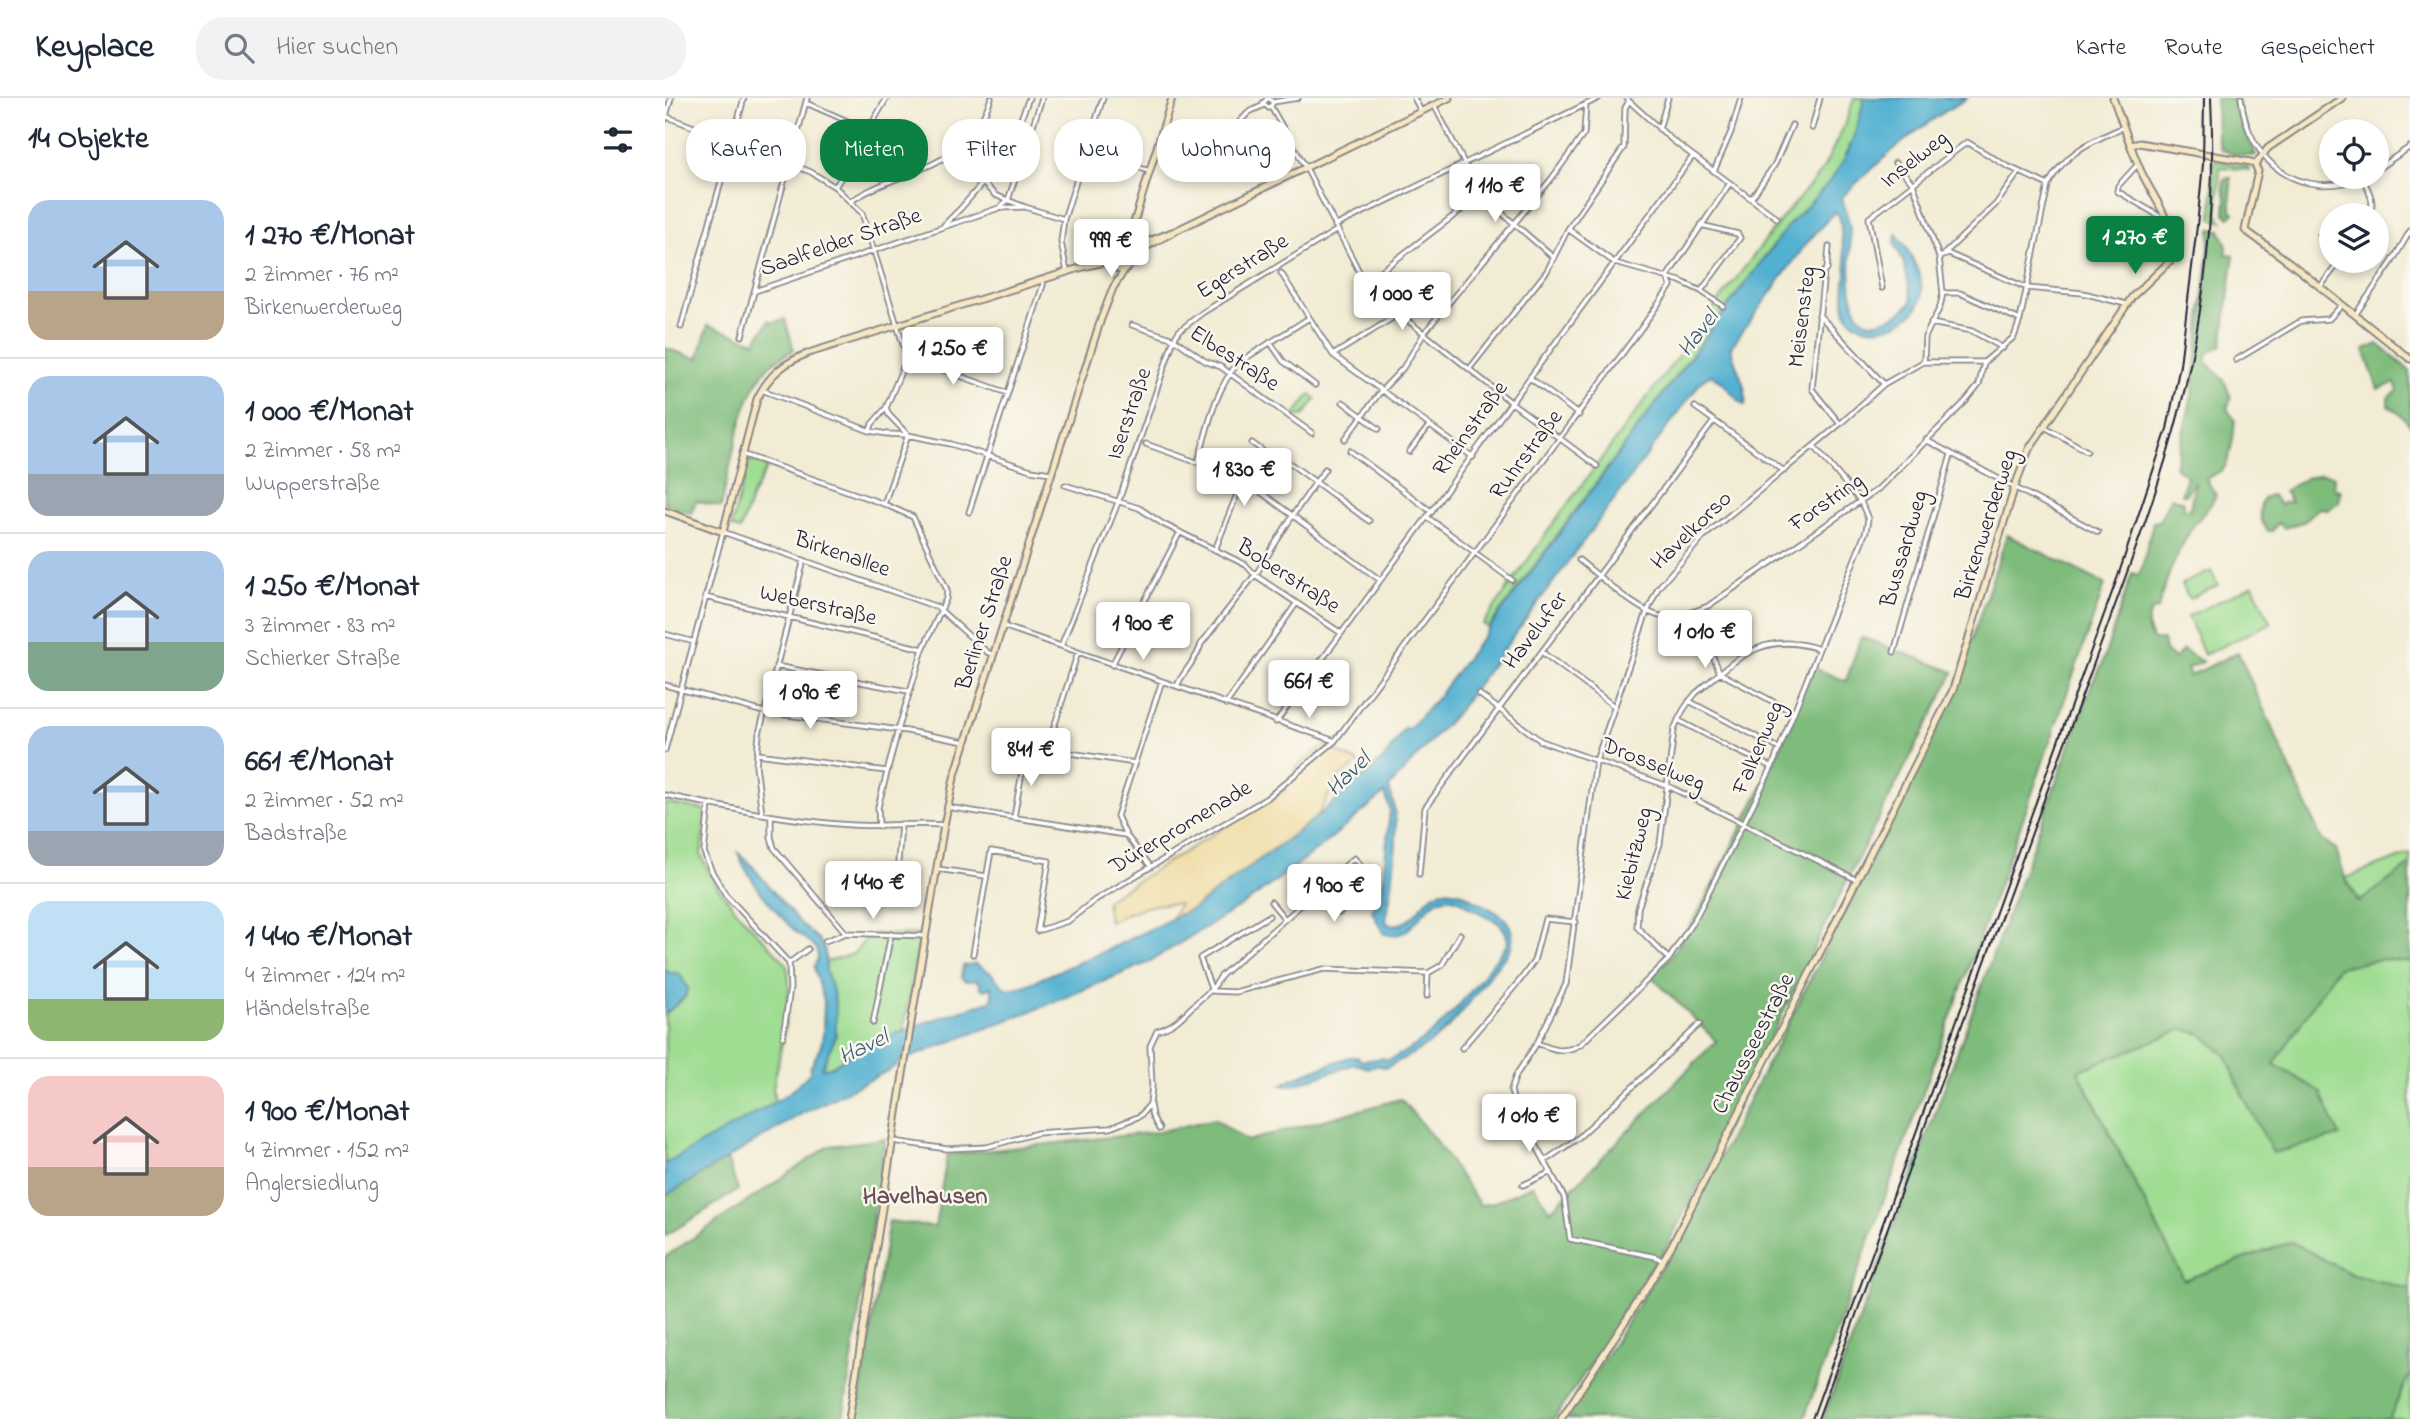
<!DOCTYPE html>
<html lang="de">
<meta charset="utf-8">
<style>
body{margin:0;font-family:"Indie Flower",sans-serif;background:#f2f2f3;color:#1f2937;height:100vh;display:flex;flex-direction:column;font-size:26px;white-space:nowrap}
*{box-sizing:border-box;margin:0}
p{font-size:23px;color:#747a83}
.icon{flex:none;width:38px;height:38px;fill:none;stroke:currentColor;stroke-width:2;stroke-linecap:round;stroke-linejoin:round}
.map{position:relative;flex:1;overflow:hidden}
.side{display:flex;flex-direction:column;background:#fff;width:665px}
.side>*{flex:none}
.guide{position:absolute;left:21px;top:21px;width:665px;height:63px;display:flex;gap:14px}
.controls{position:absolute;left:1654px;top:21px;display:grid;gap:14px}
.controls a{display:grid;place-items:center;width:70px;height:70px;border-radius:50%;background:#fff;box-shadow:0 4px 10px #0003;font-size:35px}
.price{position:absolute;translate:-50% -60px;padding:0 16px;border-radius:7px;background:#fff;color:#222;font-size:23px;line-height:46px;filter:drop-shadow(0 2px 4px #0008)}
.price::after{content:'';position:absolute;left:50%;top:42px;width:21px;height:16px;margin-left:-10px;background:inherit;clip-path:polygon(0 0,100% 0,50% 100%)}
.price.current{background:#0b8043;color:#fff}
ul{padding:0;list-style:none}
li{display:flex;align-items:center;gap:21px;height:175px;padding:0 28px}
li+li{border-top:2px solid #e0e1e3}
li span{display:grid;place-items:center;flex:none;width:196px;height:140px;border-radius:21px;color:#555}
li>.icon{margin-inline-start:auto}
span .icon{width:84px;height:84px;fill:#fffc;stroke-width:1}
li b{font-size:30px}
h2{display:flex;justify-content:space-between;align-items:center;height:84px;padding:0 28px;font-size:30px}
.tag{padding:0 24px;border-radius:28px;background:#fff;box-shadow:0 4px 10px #0003;font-size:24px;line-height:63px}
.tag.current{background:#0b8043;color:#fff}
header{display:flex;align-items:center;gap:42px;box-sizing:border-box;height:98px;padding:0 35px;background:#fff;border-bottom:2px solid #e0e1e3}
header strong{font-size:33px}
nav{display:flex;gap:38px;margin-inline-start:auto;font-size:24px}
.search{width:490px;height:63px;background:#f2f2f3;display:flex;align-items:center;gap:18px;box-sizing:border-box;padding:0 24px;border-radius:28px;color:#747a83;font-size:26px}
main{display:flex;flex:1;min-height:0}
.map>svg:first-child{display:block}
</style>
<header>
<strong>Keyplace</strong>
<div class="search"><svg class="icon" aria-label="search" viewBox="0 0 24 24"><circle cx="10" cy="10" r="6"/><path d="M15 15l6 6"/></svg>Hier suchen</div>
<nav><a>Karte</a><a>Route</a><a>Gespeichert</a></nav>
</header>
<main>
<section class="side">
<h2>14 Objekte<svg class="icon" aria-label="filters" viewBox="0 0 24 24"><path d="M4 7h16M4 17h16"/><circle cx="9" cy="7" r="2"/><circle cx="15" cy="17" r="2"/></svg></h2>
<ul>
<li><span style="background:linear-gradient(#a9c7e8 65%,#b9a48a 0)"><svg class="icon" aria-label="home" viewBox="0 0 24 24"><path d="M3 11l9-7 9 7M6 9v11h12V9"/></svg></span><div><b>1 270 €/Monat</b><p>2 Zimmer · 76 m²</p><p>Birkenwerderweg</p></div></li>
<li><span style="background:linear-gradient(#a9c7e8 70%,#9aa5b1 0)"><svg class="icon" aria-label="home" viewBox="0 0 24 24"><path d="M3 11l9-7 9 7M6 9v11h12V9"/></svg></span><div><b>1 000 €/Monat</b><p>2 Zimmer · 58 m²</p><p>Wupperstraße</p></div></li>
<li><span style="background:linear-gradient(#a9c7e8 65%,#7fa58c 0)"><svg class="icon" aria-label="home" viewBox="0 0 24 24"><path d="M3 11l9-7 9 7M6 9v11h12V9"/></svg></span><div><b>1 250 €/Monat</b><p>3 Zimmer · 83 m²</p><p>Schierker Straße</p></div></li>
<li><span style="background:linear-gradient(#a9c7e8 75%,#9aa5b1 0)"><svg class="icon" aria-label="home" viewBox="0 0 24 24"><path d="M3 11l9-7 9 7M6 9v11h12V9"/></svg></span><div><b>661 €/Monat</b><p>2 Zimmer · 52 m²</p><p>Badstraße</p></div></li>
<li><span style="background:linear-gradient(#bfe0f5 70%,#8fb573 0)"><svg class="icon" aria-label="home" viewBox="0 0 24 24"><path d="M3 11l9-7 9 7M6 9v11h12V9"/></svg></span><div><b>1 440 €/Monat</b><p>4 Zimmer · 124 m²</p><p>Händelstraße</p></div></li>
<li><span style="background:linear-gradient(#f6c9c9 65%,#b9a48a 0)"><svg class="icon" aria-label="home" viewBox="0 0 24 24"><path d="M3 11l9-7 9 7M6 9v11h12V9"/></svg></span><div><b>1 900 €/Monat</b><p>4 Zimmer · 152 m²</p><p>Anglersiedlung</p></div></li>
</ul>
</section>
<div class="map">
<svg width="1745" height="1321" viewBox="0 0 1745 1321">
<rect width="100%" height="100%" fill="#fbf7ec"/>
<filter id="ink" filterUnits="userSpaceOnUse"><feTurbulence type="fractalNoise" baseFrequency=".0143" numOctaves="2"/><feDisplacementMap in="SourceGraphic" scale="14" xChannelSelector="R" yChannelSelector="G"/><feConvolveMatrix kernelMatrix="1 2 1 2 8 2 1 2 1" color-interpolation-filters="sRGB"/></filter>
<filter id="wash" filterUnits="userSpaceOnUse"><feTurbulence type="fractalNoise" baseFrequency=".00686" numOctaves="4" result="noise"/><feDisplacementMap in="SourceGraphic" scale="28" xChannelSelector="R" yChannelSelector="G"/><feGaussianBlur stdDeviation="1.57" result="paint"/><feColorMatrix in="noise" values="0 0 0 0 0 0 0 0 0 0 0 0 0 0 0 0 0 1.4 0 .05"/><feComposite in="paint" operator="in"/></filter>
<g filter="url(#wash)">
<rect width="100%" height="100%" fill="#f2ecd5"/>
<path fill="#9edd92" stroke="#608066" stroke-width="2" d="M1189,0H1199C1194,26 1185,55 1170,77C1156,95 1138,112 1122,129L823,530L818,526L890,423L1051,207L1118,119L1157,73L1181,24Z
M1549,62L1584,69V72L1555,69L1552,116L1557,123L1547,121Z
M645,296L651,301L638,318H629Z
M86,362L103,368L87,398L75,432L66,429L83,365Z
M1546,473L1553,487L1524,501L1517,486Z
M1588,487L1606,525L1539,557L1523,518Z
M0,705L41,712L36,757L51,787L77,819L121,865C131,891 113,961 108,991L110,1004L0,1066V916L20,899L0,871Z
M1745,756V767L1695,804L1680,780Z
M206,836H255L238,933L184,957L163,971L156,970L171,937V909L167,890L161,874V864L188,856Z
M1718,861L1745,864V1191L1688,1177L1626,1144L1519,1182L1413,972L1518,931L1536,936L1561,957L1577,996L1655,994L1609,966L1673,869Z
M1745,1275V1321H1724Z"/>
<path fill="#7ebc7c" stroke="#506f5c" stroke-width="2" d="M1551,0H1573L1576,25L1591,57C1581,59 1564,56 1556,51L1552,39Z
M1566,80V112L1569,115L1565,119L1560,116L1561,99L1558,90L1559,81Z
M1546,131L1555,132L1562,148L1561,156L1569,157L1557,247L1543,255L1541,264L1559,282L1566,300L1562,311L1570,322C1569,334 1566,366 1556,373C1551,376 1546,377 1541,381L1551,397C1545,412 1532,420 1525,433C1511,457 1499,485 1493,511L1487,512C1482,522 1480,533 1489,542H1498L1500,553L1509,561L1518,552L1538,564L1522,570L1525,578L1573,554L1657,742L1671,751L1680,780L1694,804L1745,767V864L1718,861L1673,869L1609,966L1655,994L1675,1038L1608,1055L1577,996L1561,957L1536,936L1518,931L1413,973L1519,1182L1626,1144L1688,1177L1745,1191V1275L1724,1321H1158L1429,581L1436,569L1467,475L1473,477L1477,470L1488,424L1494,423L1506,399L1518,404L1519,411H1525L1530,383L1520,397L1516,396L1522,378L1510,369L1528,294Z
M120,221L129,252C118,258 107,264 99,274C75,304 65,371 56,409L31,403L26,415L0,406V250L33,261L43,227L90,244L104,222L105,225Z
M1713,246L1745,273V328C1742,321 1730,312 1723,307V300L1733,293L1730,285L1713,291L1699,252Z
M1656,376L1669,378V391L1675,393L1674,404L1663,411L1654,410L1638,424L1619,430L1613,425L1607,433H1603C1594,424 1590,400 1607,397L1615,407L1619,404H1626L1619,393L1641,380Z
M1342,437L1440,486L1364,704L1139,1321H901L1010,1148L1264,647L1290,592Z
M1196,539L1289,574L1188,770L1041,1073L992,1167L889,1321H191L224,1123L270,1129L282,1057L492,1034L550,1021L582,1043L736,1001L770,1042L815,1107L828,1105L868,1087L885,1113L1051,943L987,879L1004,861L1032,817L1107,669L1147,569L1181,583Z
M220,1041L178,1321H0V1159L164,1048Z
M62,1061L73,1092L0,1138V1098Z"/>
<path fill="#eeda9e" stroke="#887e6c" stroke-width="2" d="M660,647L694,665L673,680L652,719L529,810L507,820L514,806C488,804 467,812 444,824L441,802L620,692L633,668Z"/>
<path fill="#53b1d1" stroke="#3a6a86" stroke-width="2" d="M1199,0H1303C1256,25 1215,62 1177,99C1179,110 1184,120 1185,131C1187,150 1177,231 1211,224C1227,221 1236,216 1247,203L1239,165L1230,146L1231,136C1244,151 1263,184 1255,204C1246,228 1199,242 1183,218C1174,203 1183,181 1181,164C1181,159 1178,154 1178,149C1176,138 1177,128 1174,117L1169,114L1141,146L1066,249C1069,269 1084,288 1080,307C1067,300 1060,281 1045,277L1036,284L793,613L724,689C736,724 730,759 726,794C725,808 719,812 722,826C758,833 754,783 794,794C800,796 807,801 813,804C831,814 850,821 847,845C846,855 832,867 826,875C814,891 803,908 790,922C772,944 745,958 720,970L713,967L704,970L690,966L628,987H617L626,981L684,959H692L698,963L717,960L723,962C776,941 808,889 843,845C841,823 826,822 810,812C800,807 794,798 781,800C756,803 747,848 718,835L707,813L717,792L725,712L720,695L653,751L584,803L482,865L387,905L236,963L225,972L138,1015L0,1098V1066L110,1004L125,994L145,975L146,968L156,948L158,937L159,903L149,869L153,860L152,851C146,844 138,840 131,834C110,814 83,781 73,755L83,763L132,822L154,842L160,852L161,874L167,890L171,909V937L157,970C168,971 176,961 186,956C230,933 277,919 325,903L328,899L326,889L319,892L315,889L314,883H300L296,879L298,868L311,866L326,875L339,889L345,891L361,887L442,852L529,810L652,719L719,660L740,630H745L772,600L1122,129C1138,112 1156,95 1170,76C1185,55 1194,26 1199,0Z
M0,871L5,875H14L23,890L20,899L0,916Z"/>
</g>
<g filter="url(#ink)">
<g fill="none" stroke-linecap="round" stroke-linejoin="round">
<g stroke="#8a8788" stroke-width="7">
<path id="street" d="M603,0L598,5L604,10L608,5L604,0
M749,0L756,13
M1576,0C1583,66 1636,104 1699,79
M964,3L1007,42L1112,120
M608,4L633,0
M141,5L203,32
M769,7L816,97L889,160
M606,9L641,70L703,191L847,305L932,368
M0,18L146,74L170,89L197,115L242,259L221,310L224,317L243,337L219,406
M0,22L6,0
M1147,30L1155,0
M994,31L1003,0
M422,52L484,73
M287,54L330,97L360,109L399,121L396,144L402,174
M539,61L584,14L599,7
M1230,65L1248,86L1274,159L1284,156L1362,190L1418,195L1461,206
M1473,66L1453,88L1452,93L1501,122
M1712,71L1745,49
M1049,73L1066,34L1076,0
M1698,81C1704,94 1711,104 1704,117
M170,89C189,60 204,29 222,0
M1086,101L1110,66L1127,27
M186,103C239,68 301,75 326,0
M334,110L358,109
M399,121L438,0
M279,127L296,110L342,57L364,0
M670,128L934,0
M903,131L950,165L1015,183L1036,193L1058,208
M1655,137L1666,145
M1164,149L1162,171L1159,174L1147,291L1175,326
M1280,155L1331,106L1354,74
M616,175L668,257L808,359
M699,186L816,97
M1655,189L1675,163
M1217,190L1204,120L1302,44L1340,67L1383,87
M90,193L334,110L343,102L377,0
M1036,193L1075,140L1073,136L1036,127
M1279,195H1295L1355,222
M1154,217L1219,286
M1690,217L1727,164L1745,133
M1266,225L1307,233L1338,250
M467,227L509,241L540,263L556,269L647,335
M16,229L79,0
M77,238L142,0
M605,244L618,263L650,287
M668,257L726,221L731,215
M242,259L343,295
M1571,262L1636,223L1664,221L1677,207
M1259,263L1260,239L1275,209L1278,195L1274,159
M805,270L882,173L903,131L959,49L960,10L964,3L962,0
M865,280L914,317
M97,292L205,333L222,336L243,337L286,346L366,372L386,375
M678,304L714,331
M1030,309L1119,373
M1380,329L1422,353
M205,333L207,326L221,310
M680,341L716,293L738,270L760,234L791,196L887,80L919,36L921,6
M1261,342L1433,434
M481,346L578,381L715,482
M685,353L767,414
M744,354L764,328
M77,356L219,406L248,419L282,492L281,501L258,551L233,632L213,709L214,728
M612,356L704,423
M533,364C543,330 549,293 573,265L644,220
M400,387L474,410L498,426L581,467L590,477L676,535
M304,414L378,187V181
M762,419L847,482
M550,452L578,381L598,353L587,345
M914,462C933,477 972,513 995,518C1009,521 1029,514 1043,508L1213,391L1301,303L1314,287L1319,264
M40,499L258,551
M1029,514L1055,575L1129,615
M338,528L670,643
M0,536L29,544
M396,548L454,402L509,241L514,233L537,215L672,132
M1229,554L1286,357
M878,555L949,608
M447,567L515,434
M111,568L243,593
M0,587L99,614L242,633L300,644
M512,588C518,573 533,561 536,546L593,473L628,417L660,371
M814,596L876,643L1003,688L1192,782
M1024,603L1115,651
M561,606L631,506
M1013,622L1068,651L1107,669
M611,624L1028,58
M382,651L413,554
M0,652L58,434L272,509L322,554L328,557
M93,656L221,673
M0,697C62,710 124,723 187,727C217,729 248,724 279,727
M44,706L39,754L46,772L61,797L124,865L125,890L118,939
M282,709L460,737
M97,716L91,667L94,636L139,462
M106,718V739L109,750L181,835
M349,719L361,652L367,649L470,665
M486,769L461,737L452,718L497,583
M272,771L321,778
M188,774L232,777L236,726
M754,776L760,710L1049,323
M652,794L674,815L696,797L704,801
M606,804L620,821
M604,818L535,860L547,893L570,894L659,871L763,875L777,867L795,836
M160,843L181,835L261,838
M308,856L326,753L384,763L372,833L403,823L430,802L602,700L670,643L977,229L1006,188L1002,179L1065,85
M1004,861L972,829L973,810L995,746L1009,632C1014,618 1021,606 1031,595C1072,561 1097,532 1154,551
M124,865L143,851
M762,898L763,875
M208,925L226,836
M872,945C889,952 900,956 916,946L1004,861L1032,817L1107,669L1201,433L1203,421L1196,404L1149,348
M797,950L856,881L869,863L880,821L911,824
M485,1007L487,1018L494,1031
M228,1043L282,1051L322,1049L372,1035L445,1030L475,1018L485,1006L487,988L485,948L492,933C511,927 515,920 529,907C541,895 546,895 556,878L689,760L695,766
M881,1062L913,1040L1035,926
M858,1087L886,1074
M998,1163L991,1159L905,1141L899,1099L849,1006L846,992L851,977L872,945L901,886L931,663L982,514L993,490L1038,439L1175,326L1219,286L1258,264H1319L1349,239L1355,222L1383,87C1400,54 1427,43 1459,29"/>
</g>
<g stroke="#8a8788" stroke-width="9">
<path id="secondary" d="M1466,47L1474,45L1586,64L1590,67
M1590,67L1593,73L1580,132L1624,164L1745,261
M1590,67L1603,50L1677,0
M469,127L474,139L484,143
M448 163a9 9 0 1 1 18 0a9 9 0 1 1-18 0Z
M460,154L507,0
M464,156L477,146L507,134
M466,161L481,149L510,133L784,0
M0,413L58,434L92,301C104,276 121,263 147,254L418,169L448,162
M184,1321L247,919L279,727L289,680L436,221L448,190L460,171
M896,1321L980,1193L1007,1147L1288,592L1350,388L1364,351L1467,199L1506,162C1513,126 1488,101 1475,71C1465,48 1457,24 1448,0"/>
</g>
<use href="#street" stroke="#fff" stroke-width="3.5"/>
<use href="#secondary" stroke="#f7e8c3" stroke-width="5"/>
<path stroke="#22223b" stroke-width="2" d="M1147,1321L1453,478L1502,331L1515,267L1532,128L1538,66L1539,0"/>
<path stroke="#22223b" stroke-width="2" d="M1153,1321L1460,480C1478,431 1495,383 1509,333C1539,226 1551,111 1546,0"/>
</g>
</g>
<g text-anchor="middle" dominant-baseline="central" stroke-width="5" stroke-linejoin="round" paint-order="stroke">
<g font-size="23" fill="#22223b" stroke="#fbf7ec">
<text transform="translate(1250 62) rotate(-38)">Inselweg</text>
<text transform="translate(176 145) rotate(-19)">Saalfelder Straße</text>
<text transform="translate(578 169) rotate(-32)">Egerstraße</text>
<text transform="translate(1138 219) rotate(-83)">Meisensteg</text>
<text transform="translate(569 261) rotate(33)">Elbestraße</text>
<text transform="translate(465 316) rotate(-71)">Iserstraße</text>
<text transform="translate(806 331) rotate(-54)">Rheinstraße</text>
<text transform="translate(862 357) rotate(-53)">Ruhrstraße</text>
<text transform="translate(1162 405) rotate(-35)">Forstring</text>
<text transform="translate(1322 427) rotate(-72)">Birkenwerderweg</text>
<text transform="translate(1027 433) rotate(-44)">Havelkorso</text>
<text transform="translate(1240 451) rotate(-74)">Bussardweg</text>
<text transform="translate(177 457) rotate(19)">Birkenallee</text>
<text transform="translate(623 479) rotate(33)">Boberstraße</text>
<text transform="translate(153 508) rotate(13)">Weberstraße</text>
<text transform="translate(320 525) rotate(-72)">Berliner Straße</text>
<text transform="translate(871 533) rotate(-53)">Havelufer</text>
<text transform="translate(1094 650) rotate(-67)">Falkenweg</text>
<text transform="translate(988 667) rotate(22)">Drosselweg</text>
<text transform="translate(516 730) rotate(-31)">Dürerpromenade</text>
<text transform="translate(970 756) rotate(-76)">Kiebitzweg</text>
<text transform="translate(1089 946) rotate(-63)">Chausseestraße</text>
</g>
<g font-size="24" font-style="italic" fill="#365b77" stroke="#fbf7ec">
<text transform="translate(1034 236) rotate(-53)">Havel</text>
<text transform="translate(684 677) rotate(-44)">Havel</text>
<text transform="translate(199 950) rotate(-25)">Havel</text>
</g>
<g font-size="24" font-weight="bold" fill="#694f5a" stroke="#fbf7ec">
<text x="260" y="1099">Havelhausen</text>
</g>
</g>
</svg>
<div class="controls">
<a><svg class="icon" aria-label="locate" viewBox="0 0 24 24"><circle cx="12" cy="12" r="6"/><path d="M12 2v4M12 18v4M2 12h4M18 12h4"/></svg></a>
<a><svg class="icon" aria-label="layers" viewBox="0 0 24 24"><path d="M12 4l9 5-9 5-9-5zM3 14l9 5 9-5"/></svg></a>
</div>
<b class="price" style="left:830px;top:126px">1 110 €</b>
<b class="price current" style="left:1470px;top:178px">1 270 €</b>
<b class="price" style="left:446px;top:181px">999 €</b>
<b class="price" style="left:737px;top:234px">1 000 €</b>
<b class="price" style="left:288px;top:289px">1 250 €</b>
<b class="price" style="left:579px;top:410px">1 830 €</b>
<b class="price" style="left:478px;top:564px">1 900 €</b>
<b class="price" style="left:1040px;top:572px">1 010 €</b>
<b class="price" style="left:644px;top:622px">661 €</b>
<b class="price" style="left:145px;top:633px">1 090 €</b>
<b class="price" style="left:366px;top:690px">841 €</b>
<b class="price" style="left:208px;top:823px">1 440 €</b>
<b class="price" style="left:669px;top:826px">1 900 €</b>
<b class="price" style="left:864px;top:1056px">1 010 €</b>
<div class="guide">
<a class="tag">Kaufen</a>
<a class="tag current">Mieten</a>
<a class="tag">Filter</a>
<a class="tag">Neu</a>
<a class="tag">Wohnung</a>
</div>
</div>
</main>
